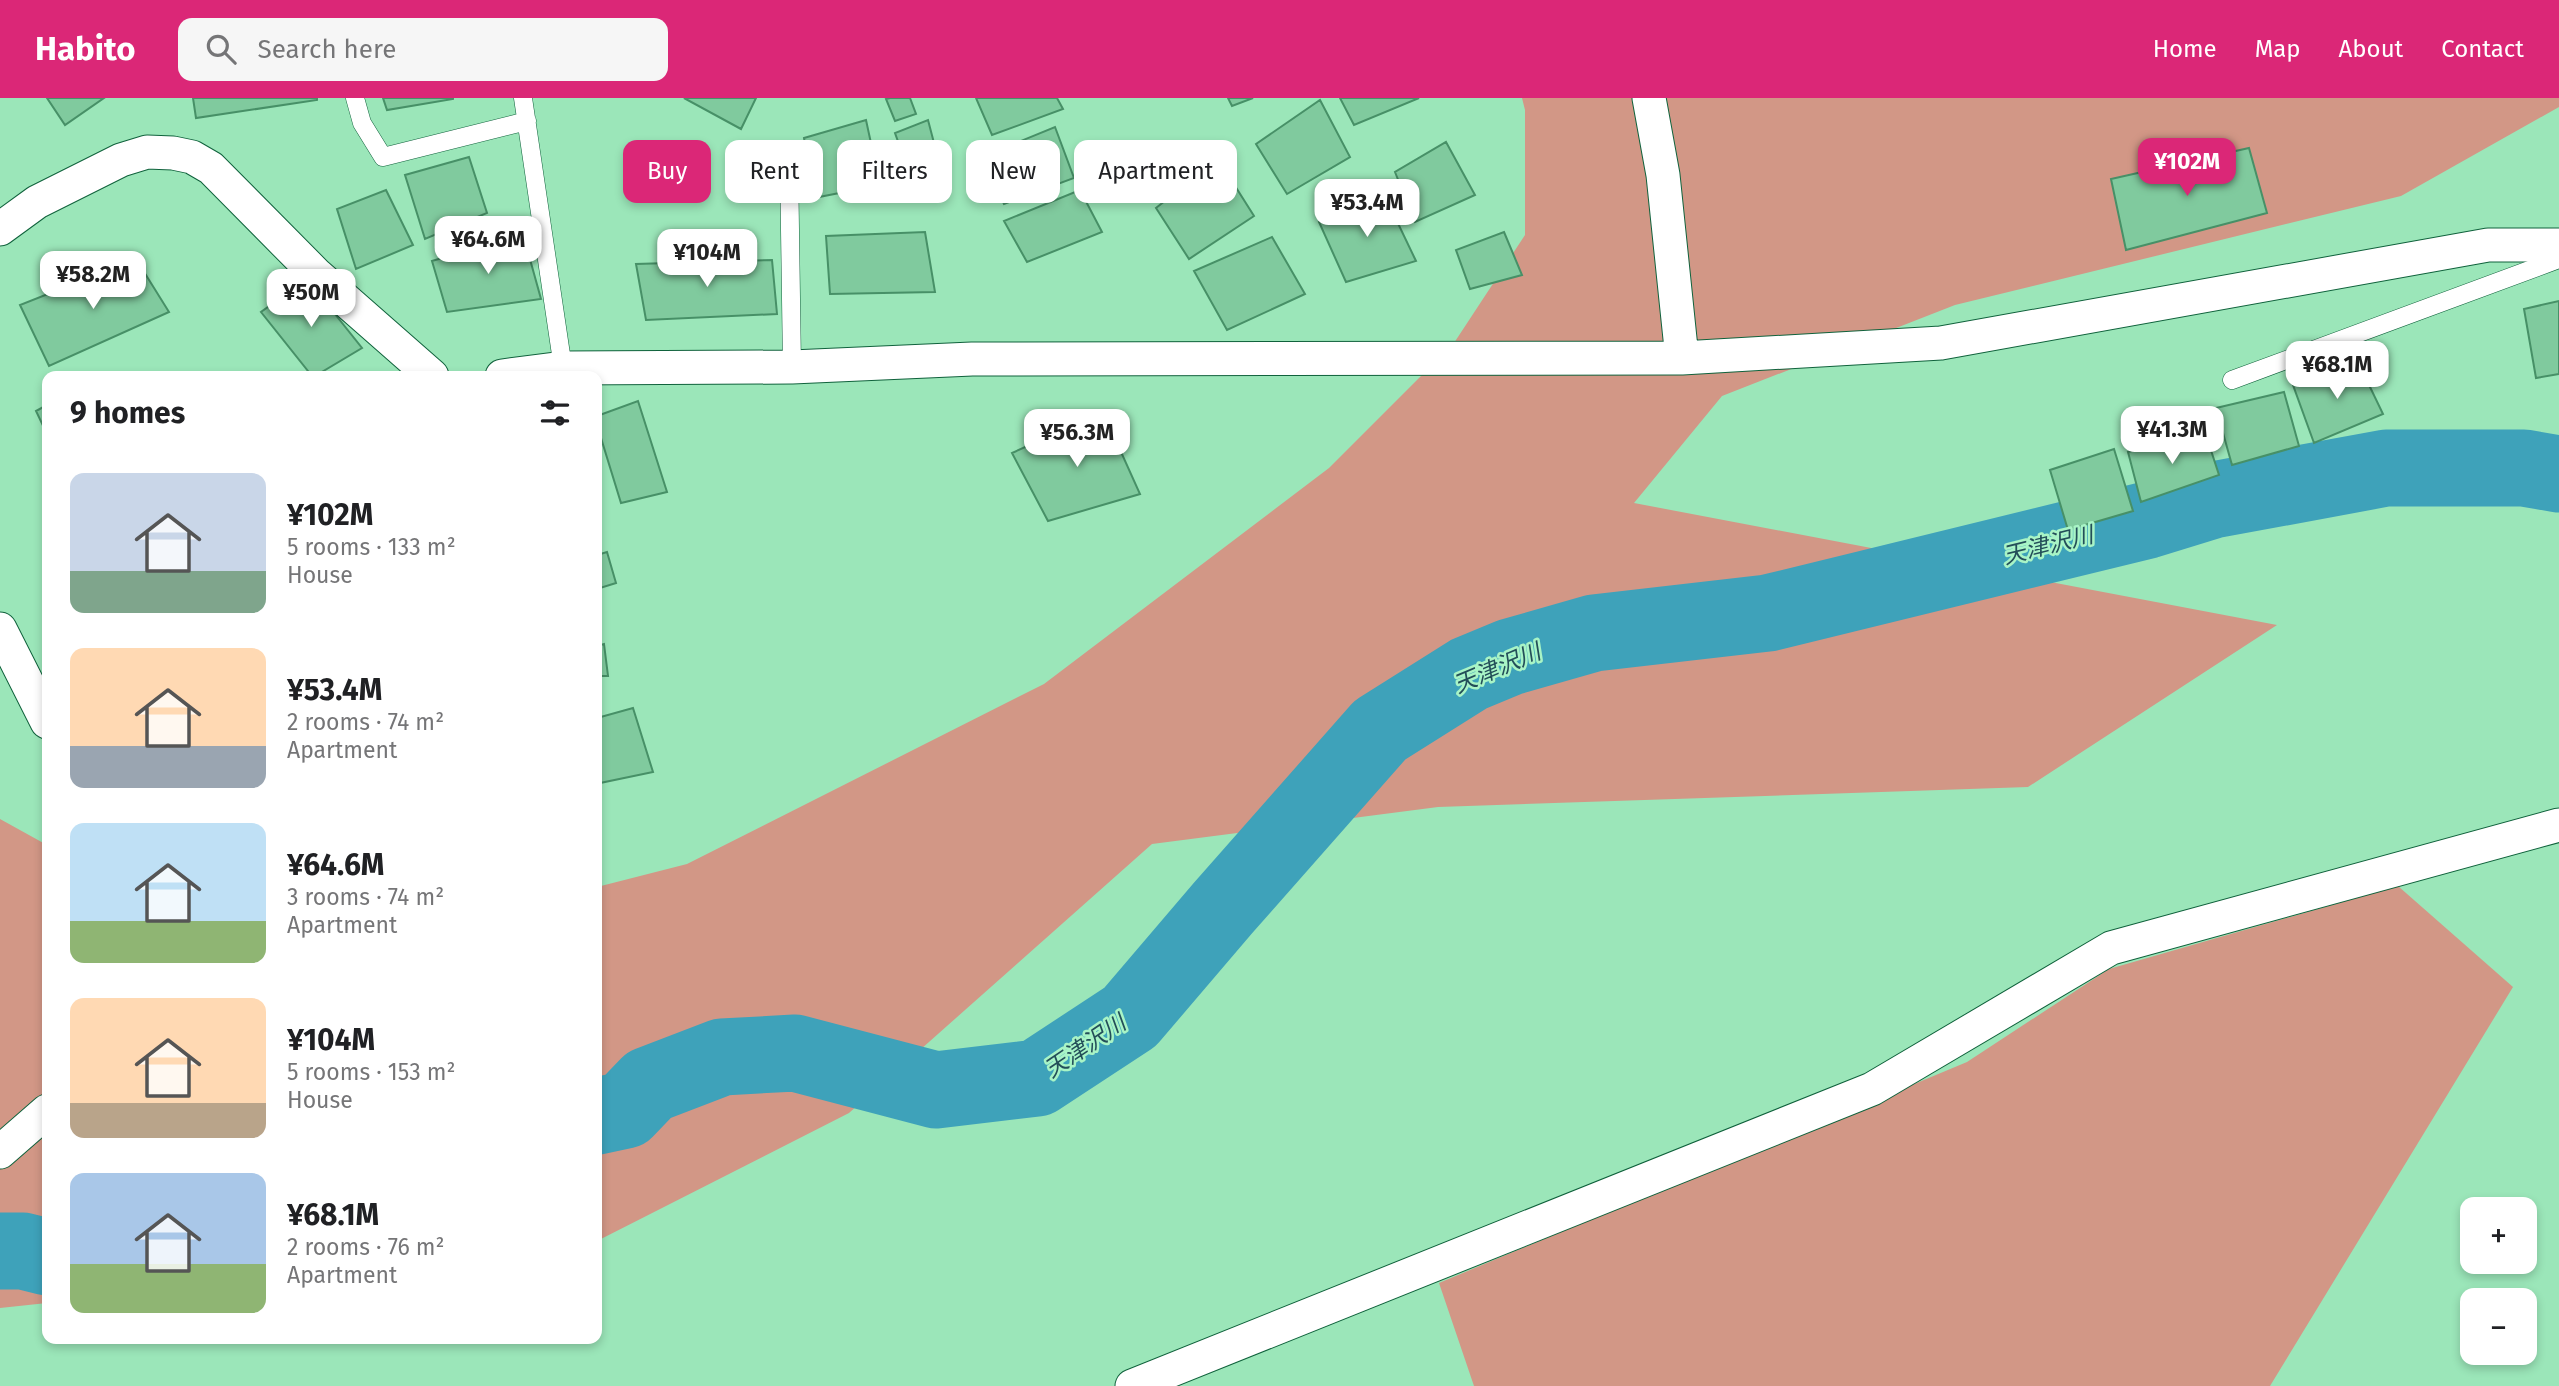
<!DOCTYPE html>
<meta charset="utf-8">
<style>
body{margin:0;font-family:"Fira Sans","Noto Sans JP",sans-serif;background:#f6f6f6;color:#202124;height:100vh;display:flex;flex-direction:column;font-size:26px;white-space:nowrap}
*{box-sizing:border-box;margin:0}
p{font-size:23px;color:#757577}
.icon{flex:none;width:38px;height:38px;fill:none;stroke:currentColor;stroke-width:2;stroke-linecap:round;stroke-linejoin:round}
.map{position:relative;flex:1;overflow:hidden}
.side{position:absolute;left:42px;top:273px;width:560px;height:973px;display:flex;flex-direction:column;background:#fff;border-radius:14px;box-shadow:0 4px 10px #0003}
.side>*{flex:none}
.banner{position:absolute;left:623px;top:42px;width:665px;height:63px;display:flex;gap:14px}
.fabs{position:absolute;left:2460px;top:1099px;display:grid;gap:14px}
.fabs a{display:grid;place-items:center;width:77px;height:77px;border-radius:14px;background:#fff;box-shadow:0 4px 10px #0003;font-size:35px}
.price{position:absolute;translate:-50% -60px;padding:0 16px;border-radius:14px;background:#fff;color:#222;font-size:23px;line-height:46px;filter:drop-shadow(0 2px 4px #0008)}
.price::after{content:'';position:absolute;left:50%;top:42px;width:21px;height:16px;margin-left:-10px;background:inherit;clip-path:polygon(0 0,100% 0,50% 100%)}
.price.on{background:#db2777;color:#fff}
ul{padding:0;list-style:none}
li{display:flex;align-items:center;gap:21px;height:175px;padding:0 28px}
li span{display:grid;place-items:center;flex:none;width:196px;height:140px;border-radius:14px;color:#555}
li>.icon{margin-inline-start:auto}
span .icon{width:84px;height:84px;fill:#fffc;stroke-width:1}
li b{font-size:30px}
h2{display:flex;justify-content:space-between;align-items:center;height:84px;padding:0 28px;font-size:30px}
.tag{padding:0 24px;border-radius:14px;background:#fff;box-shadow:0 4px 10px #0003;font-size:24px;line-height:63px}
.tag.on{background:#db2777;color:#fff}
header{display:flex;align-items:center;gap:42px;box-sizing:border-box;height:98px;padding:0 35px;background:#db2777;color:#fff}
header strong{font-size:33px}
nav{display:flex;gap:38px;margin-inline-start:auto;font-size:24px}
.search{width:490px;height:63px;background:#f6f6f6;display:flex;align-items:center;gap:18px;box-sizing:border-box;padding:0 24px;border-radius:14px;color:#757577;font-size:26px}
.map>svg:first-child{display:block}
</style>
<header>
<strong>Habito</strong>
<div class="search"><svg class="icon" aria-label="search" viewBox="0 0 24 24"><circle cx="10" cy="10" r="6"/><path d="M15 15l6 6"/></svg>Search here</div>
<nav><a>Home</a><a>Map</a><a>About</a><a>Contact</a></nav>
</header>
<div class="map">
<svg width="2559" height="1288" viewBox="0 0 2559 1288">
<rect width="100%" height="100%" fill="#9be6b9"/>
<path fill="#d29786" d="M1522,0H2559V9L2401,98L1955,207L1722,298L1634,405L2277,527L2028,689L1438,709L1152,746L849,1015L597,1143V789L687,766L1044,586L1329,370L1454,245L1525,137V12Z
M0,721L47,747V1205L0,1210Z
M2398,788L2513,889L2270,1288H1474L1439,1185L1967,964L2109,871Z"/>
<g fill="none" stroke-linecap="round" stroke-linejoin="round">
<path stroke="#3ea2ba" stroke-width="77" d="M597,1018L625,1012L649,987L722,959L795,955L936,992L1037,980L1130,919L1223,810L1380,632L1469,576L1510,559L1594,535L1768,515L2148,422L2213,402L2386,370H2524L2559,376
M0,1153H23L47,1159"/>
</g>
<path fill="#80ca9e" stroke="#479067" stroke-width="2" d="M47,0H104L65,27Z
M193,0H317V2L196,20Z
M383,0H453V1L387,12Z
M684,0H756L741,31Z
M890,0H910L916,16L895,23L886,1Z
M976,0H1057L1063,11L992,37Z
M1228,0H1253L1232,8Z
M1340,0H1419L1354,27Z
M1320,2L1350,59L1287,96L1256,46Z
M866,22L880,87L814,100L804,40Z
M928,22L940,68L909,74L895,35Z
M1055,29L1074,80L1004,106L982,59Z
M1446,44L1475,97L1415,124L1395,74Z
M2249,50L2267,115L2126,152L2111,81Z
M469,59L487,115L425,141L405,77Z
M1218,61L1254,118L1189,161L1156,110Z
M386,92L413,147L356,171L337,111Z
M1080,92L1102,134L1027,164L1004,123Z
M1383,94L1416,163L1346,184L1319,124Z
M925,134L935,194L830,196L826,138Z
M1504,134L1522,177L1470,191L1456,152Z
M523,136L541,201L447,214L432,163Z
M1272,139L1305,196L1227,232L1194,173Z
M136,161L169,214L49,268L20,207Z
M772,162L777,216L646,222L636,166Z
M307,181L362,250L315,278H312L261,214Z
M2559,203V276L2536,280L2524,211Z
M2357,262L2383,316L2314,345L2293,287Z
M2284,294L2299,348L2232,367L2216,310Z
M638,303L667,394L621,405L597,327V318Z
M47,307V336L36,313Z
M1103,314L1140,396L1048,423L1012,355Z
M2205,334L2219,377L2141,404L2128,354Z
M2114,351L2133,413L2068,432L2050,372Z
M607,454L616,485L597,491V457Z
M604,546L608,578H597V548Z
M633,610L653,674L600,685L597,672V620Z"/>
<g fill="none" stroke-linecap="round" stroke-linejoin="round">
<g stroke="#10623c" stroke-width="19">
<path id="lane" d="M355,0L362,25L383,59L527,23
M523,0L563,270
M789,63L792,269
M2232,282L2559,161"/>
</g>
<g stroke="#10623c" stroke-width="35">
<path id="street" d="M1649,0L1663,77L1682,260
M0,131L37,104L121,62L147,54L173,55L192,59L211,70L317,177L432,278
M502,278L563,270L792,269L972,261L1682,260L1941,245L2488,147H2559
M0,531L47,624
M0,1054L47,1013
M1132,1288L1872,991L2111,850L2559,727"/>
</g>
<use href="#lane" stroke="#fff" stroke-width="18"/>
<use href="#street" stroke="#fff" stroke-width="33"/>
</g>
<g text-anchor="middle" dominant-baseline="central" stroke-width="5" stroke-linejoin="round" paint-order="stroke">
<g font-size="23" font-style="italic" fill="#234e59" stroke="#a8f4c6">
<text transform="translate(2048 447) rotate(-14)">天津沢川</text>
<text transform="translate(1497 570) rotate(-23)">天津沢川</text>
<text transform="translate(1085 948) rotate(-34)">天津沢川</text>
</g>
</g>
</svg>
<div class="fabs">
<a>+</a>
<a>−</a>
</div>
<b class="price on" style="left:2187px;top:100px">¥102M</b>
<b class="price" style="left:1367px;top:141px">¥53.4M</b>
<b class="price" style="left:488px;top:178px">¥64.6M</b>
<b class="price" style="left:707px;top:191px">¥104M</b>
<b class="price" style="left:93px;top:213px">¥58.2M</b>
<b class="price" style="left:311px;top:231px">¥50M</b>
<b class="price" style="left:2337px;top:303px">¥68.1M</b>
<b class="price" style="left:2172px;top:368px">¥41.3M</b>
<b class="price" style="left:1077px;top:371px">¥56.3M</b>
<div class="banner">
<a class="tag on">Buy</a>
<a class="tag">Rent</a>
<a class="tag">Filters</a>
<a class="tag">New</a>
<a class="tag">Apartment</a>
</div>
<section class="side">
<h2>9 homes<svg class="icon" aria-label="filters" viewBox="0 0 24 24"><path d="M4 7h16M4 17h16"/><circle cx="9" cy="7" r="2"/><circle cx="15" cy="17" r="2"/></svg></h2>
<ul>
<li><span style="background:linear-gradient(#c9d6e8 70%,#7fa58c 0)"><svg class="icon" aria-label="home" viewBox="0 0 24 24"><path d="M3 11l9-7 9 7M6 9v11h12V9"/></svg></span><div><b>¥102M</b><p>5 rooms · 133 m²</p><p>House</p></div></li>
<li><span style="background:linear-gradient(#ffd9b3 70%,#9aa5b1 0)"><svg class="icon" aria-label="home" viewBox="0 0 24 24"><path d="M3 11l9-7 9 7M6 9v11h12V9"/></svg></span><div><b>¥53.4M</b><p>2 rooms · 74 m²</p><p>Apartment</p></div></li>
<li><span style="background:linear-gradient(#bfe0f5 70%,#8fb573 0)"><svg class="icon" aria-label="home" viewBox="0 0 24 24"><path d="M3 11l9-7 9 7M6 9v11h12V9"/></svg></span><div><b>¥64.6M</b><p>3 rooms · 74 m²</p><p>Apartment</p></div></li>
<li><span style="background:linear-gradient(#ffd9b3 75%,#b9a48a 0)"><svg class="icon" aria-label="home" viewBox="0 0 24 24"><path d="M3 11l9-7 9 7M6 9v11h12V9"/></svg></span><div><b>¥104M</b><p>5 rooms · 153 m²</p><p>House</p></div></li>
<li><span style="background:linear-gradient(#a9c7e8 65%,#8fb573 0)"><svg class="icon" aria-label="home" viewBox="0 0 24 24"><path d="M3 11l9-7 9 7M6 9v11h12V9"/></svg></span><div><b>¥68.1M</b><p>2 rooms · 76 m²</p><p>Apartment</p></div></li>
</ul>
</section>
</div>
